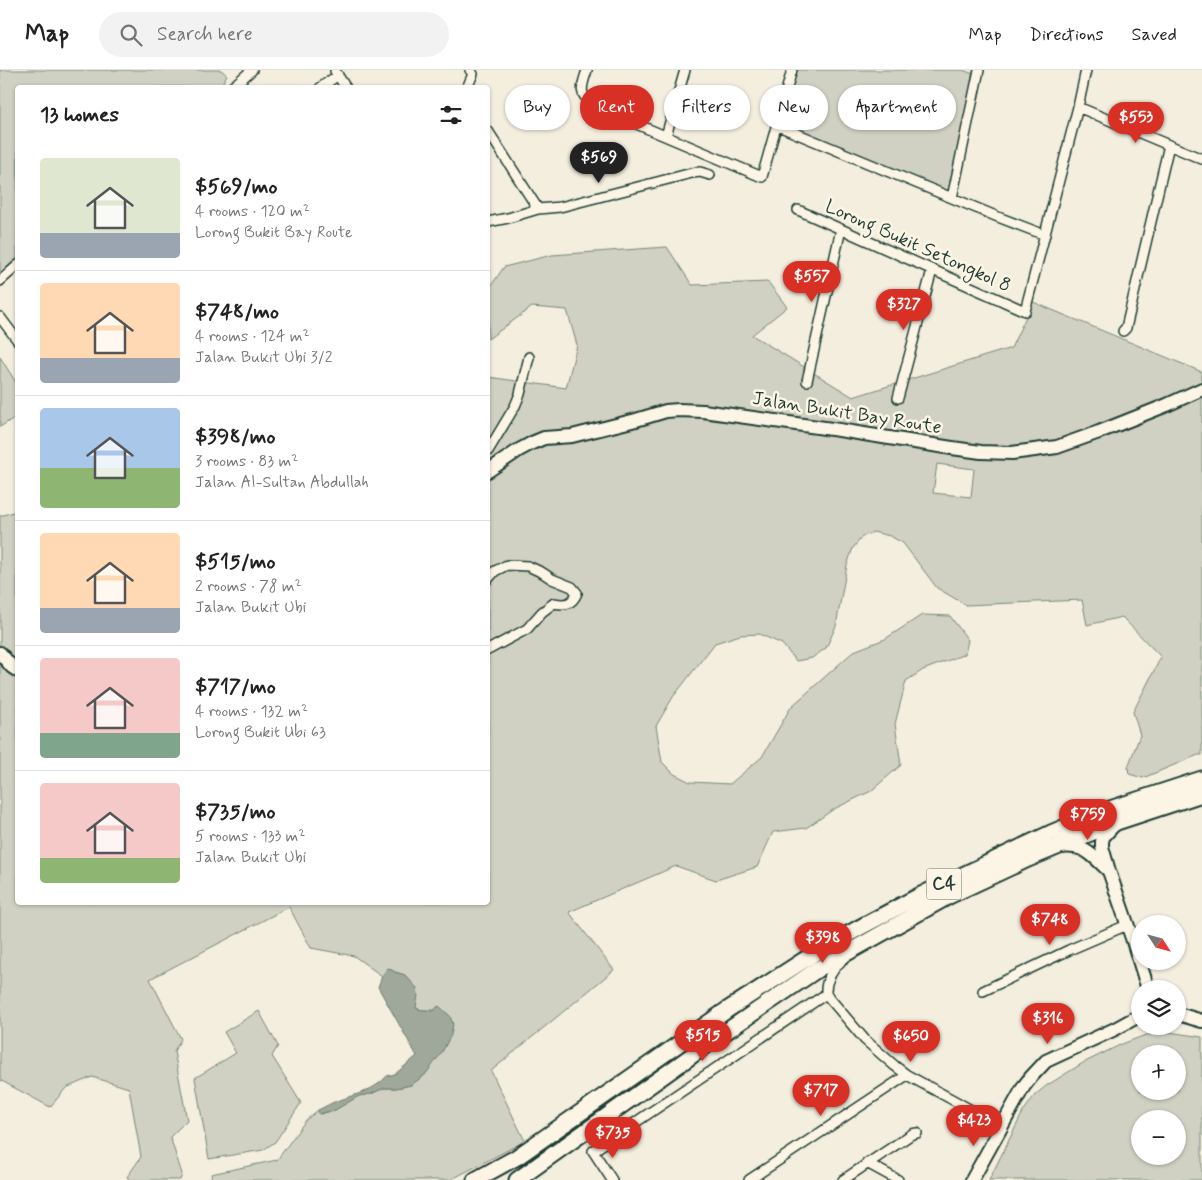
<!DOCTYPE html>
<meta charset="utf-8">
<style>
body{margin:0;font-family:Mynerve,sans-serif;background:#f2f2f2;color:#222;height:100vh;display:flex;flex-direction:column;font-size:19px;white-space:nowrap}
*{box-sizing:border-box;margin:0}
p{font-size:16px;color:#767676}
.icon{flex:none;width:28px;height:28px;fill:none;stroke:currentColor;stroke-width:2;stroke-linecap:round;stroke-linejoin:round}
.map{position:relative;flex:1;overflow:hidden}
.side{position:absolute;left:15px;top:15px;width:475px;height:820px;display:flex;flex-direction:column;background:#fff;border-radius:5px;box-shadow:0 1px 4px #0004}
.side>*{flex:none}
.top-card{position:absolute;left:505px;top:15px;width:475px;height:45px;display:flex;gap:10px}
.needle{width:32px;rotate:126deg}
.fabs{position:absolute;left:1131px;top:845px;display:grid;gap:10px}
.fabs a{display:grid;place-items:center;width:55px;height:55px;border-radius:50%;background:#fff;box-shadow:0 1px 4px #0004;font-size:25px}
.price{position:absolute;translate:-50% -42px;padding:0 11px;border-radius:18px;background:#d93025;color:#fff;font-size:16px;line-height:32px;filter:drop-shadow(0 1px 2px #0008)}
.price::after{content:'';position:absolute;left:50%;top:30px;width:15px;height:11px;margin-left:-8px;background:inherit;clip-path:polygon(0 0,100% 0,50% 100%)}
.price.on{background:#222;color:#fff}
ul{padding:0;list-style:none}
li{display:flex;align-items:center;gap:15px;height:125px;padding:0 25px}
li+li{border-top:1px solid #e0e0e0}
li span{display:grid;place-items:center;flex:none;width:140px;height:100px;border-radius:5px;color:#555}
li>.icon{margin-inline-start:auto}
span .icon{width:60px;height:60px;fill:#fffc;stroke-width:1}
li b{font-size:21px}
h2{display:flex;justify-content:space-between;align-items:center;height:60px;padding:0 25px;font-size:21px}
.chip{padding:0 18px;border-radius:22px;background:#fff;box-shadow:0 1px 4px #0004;font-size:18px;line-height:45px}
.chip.on{background:#d93025;color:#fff}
header{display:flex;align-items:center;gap:30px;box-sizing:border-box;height:70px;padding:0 25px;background:#fff;border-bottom:1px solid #e0e0e0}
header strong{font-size:24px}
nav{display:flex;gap:28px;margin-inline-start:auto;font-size:18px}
.search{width:350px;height:45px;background:#f2f2f2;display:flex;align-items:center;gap:12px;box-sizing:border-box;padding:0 18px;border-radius:28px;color:#767676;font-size:19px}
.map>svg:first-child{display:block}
</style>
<header>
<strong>Map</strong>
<div class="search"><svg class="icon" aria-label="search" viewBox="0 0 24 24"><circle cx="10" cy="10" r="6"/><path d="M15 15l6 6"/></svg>Search here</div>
<nav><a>Map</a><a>Directions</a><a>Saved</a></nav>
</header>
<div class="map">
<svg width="1202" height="1110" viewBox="0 0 1202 1110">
<rect width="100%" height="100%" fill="#f3eede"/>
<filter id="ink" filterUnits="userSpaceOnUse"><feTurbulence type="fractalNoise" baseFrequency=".02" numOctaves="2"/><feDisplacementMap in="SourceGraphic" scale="10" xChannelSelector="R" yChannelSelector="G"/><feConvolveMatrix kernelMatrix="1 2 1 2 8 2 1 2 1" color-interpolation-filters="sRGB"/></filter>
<g filter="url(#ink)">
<path fill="#d0d1c2" stroke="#78877b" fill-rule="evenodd" d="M0,0H221L227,5L220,17L18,18L17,188L0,204Z
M789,0H963L978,6L973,20L948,132L772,59Z
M667,177L692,215L768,212L787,237L752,265L853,327L1011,278L1033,232L1202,302V685H1198L1143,708L1129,704L1128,697L1140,665L1133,642L1161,587L1122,547L1087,555L1082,530L966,535L937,518L903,473L890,466L873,462L862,467L853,478L847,495L836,556L826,578L812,588L796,591L782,574L759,564L740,565L715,573L673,627L656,656L662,692L674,704L690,712L730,714L762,687L791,637L854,581L885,569L922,545L950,546L968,570L965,584L923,600L906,611L895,654L901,695L871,721L834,739L806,758L773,762L757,797L716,810L676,796L569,842L614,900L491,1001L525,1071L450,1110H212L211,1104L277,1090L306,1050L318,1040L320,1044L335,1040L358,1026L371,1024L384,1018H396L411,1015L436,940H420L416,938L405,905L395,902L388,898L382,906L354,886L311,878L289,837L150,909L181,969L174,981L187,1050L170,1067L182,1104L180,1110H130L127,1107L141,1087L129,1018L92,1007L66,1018L50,1037L0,1010V446L17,441L18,832H488V307L566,318L577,275L567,240L532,237L488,269V220L504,197L552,185ZM937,394L974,399L971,427L933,423Z
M0,287L17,314V346L0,357Z
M259,941L278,976L272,986L301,1033L275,1072L263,1080L209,1089L195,1008L236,983L224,962Z
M1162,961L1202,967V1110H989L1023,1042L1035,1025L1046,1016L1083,993L1122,974L1143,966ZM1140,984H1178V1021H1140ZM1140,1049H1178V1086H1140Z"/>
<path fill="#a0a89b" stroke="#6c7d72" d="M388,898L395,902L405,905L417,918L418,925L416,938C422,941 428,940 434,941L437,937L439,936L450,946L453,954L451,965L442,982L425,1005L411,1015L396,1018H384L371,1024L359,1026L335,1040L319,1044L318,1040C325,1037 332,1032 340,1030C357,1024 375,1020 387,1006L395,1004L417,986L378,917L382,906Z"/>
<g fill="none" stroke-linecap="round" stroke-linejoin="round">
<g stroke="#1f3d34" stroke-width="12">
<path id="street" d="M587,0C582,17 577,23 594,36L762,107L792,0
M335,1L346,18
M231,18L252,0
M320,18L338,5
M467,18L473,4L470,0
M1078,37L1202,89
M776,55L998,147L1045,165
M488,61L538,139
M666,66L685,0
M952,128L979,0
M798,140L1025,241L1078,37L1086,0
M488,152L508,148L538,139L560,137L692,103L700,102L710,105
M0,211L18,195
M0,247L18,271
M1123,261L1126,258L1169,75
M807,311L841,159
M898,328L932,200
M488,381L515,336L520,324L529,287
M488,509L495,501L507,495L528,496L543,503L552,509L572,517L577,523C572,535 565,535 554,533L542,542L527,559L488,580
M983,921L1069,880L1127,855
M826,924L865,970L895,996L907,1005L955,1031L1001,1057
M826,924C825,911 832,900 841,891
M867,1093L898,1110
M612,1110L593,1081L826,924
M749,1110L907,1005
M843,1110L912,1064L917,1063"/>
</g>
<g stroke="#1f3d34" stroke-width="16">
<path id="secondary" d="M488,401L519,380L532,373L544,368L572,366L636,350L666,341L679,340L703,341L839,360L952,378L981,382L1012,383L1057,377L1099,362L1167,335L1202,319
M0,583L12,597L18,601
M1115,754L1103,767L1102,772V777L1109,801L1133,871L1148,919
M1060,777C1085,774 1092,785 1109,801
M1178,944L1202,951
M972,1110L1024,1016L1031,1007L1046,991L1115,959L1135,948L1140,947"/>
</g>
<g stroke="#1f3d34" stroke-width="19">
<path id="primary" d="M475,1110L517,1087L727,940L815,883L859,858L921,825L1051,763L1107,740L1202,709
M517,1110L715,969L818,899L949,826L1028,789L1117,752L1202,724"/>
</g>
<use href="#street" stroke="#fcf5e5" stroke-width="9"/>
<use href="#secondary" stroke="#fcf5e5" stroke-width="12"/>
<use href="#primary" stroke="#fcf5e5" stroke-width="15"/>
</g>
</g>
<g text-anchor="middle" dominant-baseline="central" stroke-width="5" stroke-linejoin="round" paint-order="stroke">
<rect fill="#fcf5e5" stroke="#617469" stroke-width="1" x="926.5" y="798.5" width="35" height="31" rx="4"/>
<g font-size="18" font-weight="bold" fill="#1f3d34">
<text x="944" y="814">C4</text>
</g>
<g font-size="19" fill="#1f3d34" stroke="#fcf5e5">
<text transform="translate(918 176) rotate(24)">Lorong Bukit Setongkol 8</text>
<text transform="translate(847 343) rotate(9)">Jalan Bukit Bay Route</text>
</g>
</g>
</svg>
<div class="fabs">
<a><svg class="needle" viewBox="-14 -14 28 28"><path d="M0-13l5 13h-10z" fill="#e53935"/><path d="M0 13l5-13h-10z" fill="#767676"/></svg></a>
<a><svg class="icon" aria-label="layers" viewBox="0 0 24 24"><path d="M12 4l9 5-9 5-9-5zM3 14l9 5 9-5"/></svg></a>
<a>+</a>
<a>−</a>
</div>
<b class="price" style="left:1136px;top:74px">$553</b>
<b class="price on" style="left:599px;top:114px">$569</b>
<b class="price" style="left:812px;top:233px">$557</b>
<b class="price" style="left:904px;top:261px">$327</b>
<b class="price" style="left:1088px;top:771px">$759</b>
<b class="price" style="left:1050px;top:876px">$748</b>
<b class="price" style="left:823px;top:894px">$398</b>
<b class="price" style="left:1048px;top:975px">$316</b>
<b class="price" style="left:703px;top:992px">$515</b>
<b class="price" style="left:911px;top:993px">$650</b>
<b class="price" style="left:821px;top:1047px">$717</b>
<b class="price" style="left:974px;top:1077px">$423</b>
<b class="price" style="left:613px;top:1089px">$735</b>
<div class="top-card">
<a class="chip">Buy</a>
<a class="chip on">Rent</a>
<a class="chip">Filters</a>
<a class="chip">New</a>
<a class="chip">Apartment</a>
</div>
<section class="side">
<h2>13 homes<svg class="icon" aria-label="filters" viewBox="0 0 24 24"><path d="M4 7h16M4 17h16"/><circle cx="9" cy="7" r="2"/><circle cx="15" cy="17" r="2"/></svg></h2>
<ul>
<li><span style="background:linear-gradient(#dfe7d0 75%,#9aa5b1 0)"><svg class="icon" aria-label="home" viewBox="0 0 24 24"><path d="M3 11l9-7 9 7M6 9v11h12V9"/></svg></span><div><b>$569/mo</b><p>4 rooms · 120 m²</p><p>Lorong Bukit Bay Route</p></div></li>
<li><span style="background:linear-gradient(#ffd9b3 75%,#9aa5b1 0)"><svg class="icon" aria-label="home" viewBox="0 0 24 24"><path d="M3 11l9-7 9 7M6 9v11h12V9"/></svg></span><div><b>$748/mo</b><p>4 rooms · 124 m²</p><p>Jalan Bukit Ubi 3/2</p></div></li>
<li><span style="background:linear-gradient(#a9c7e8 60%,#8fb573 0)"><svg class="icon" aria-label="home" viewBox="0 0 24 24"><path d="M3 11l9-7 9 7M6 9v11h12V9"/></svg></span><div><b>$398/mo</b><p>3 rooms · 83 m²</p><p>Jalan Al-Sultan Abdullah</p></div></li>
<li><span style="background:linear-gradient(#ffd9b3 75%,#9aa5b1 0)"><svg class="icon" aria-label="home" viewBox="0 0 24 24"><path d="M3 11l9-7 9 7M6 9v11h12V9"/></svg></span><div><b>$515/mo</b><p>2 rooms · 78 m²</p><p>Jalan Bukit Ubi</p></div></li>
<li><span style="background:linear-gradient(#f6c9c9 75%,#7fa58c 0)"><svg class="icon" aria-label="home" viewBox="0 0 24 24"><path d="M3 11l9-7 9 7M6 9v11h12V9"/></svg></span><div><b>$717/mo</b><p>4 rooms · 132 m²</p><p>Lorong Bukit Ubi 63</p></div></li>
<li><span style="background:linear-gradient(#f6c9c9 75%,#8fb573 0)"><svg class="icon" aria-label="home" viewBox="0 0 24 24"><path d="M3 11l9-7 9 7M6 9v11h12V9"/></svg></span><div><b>$735/mo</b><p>5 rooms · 133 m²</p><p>Jalan Bukit Ubi</p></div></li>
</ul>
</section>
</div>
